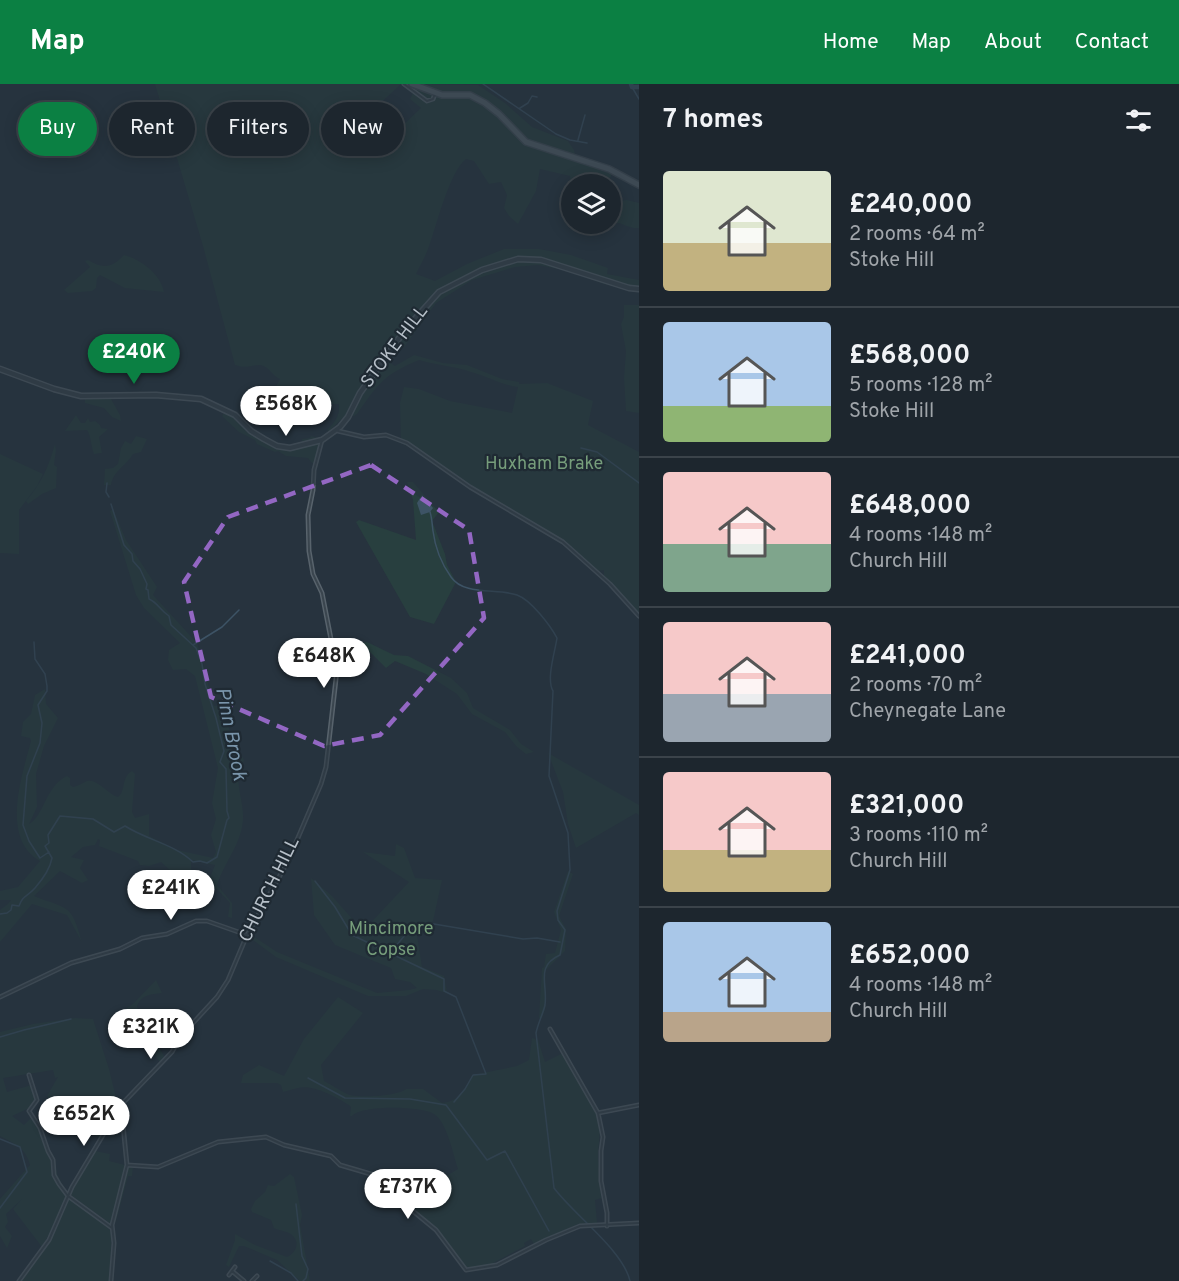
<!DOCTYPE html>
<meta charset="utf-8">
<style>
body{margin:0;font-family:Overpass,sans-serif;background:#252e36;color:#f1f3f6;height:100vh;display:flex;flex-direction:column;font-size:22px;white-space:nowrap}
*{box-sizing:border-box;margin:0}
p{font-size:20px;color:#a0a5aa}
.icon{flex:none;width:33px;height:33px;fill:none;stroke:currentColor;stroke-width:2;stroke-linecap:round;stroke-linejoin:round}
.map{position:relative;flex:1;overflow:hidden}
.panel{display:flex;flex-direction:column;background:#1d262e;width:540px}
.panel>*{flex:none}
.banner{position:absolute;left:18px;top:18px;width:531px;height:54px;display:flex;gap:12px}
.buttons{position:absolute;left:561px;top:90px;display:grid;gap:12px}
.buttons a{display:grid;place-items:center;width:60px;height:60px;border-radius:50%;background:#1d262e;box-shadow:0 3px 15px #0003,0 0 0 2px #3b434a;font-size:30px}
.price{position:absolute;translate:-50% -51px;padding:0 14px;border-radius:21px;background:#fff;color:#222;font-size:20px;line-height:39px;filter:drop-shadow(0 2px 3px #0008)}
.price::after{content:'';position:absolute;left:50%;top:36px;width:18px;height:14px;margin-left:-9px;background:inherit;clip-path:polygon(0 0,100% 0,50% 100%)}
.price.on{background:#0b8043;color:#fff}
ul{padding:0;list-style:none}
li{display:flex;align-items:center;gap:18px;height:150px;padding:0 24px}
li+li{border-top:2px solid #3b434a}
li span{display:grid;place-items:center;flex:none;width:168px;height:120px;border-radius:6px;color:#555}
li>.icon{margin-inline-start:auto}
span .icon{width:72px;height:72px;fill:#fffc;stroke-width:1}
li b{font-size:26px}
h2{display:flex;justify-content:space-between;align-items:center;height:72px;padding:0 24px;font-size:26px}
.pill{padding:0 21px;border-radius:27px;background:#1d262e;box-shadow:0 3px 15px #0003,0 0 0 2px #3b434a;font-size:21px;line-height:54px}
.pill.on{background:#0b8043;color:#fff}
header{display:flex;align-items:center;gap:36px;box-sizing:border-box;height:84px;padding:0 30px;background:#0b8043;color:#fff}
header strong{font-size:28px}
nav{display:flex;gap:33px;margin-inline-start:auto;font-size:21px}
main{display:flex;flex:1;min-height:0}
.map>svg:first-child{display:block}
</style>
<header>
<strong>Map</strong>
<nav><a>Home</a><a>Map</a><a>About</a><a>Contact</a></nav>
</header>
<main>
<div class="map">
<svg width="639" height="1197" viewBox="0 0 639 1197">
<rect width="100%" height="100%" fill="#27333e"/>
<path fill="#283f3f" d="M155,0H401L345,52L355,71L376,67L421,24L410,15L415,5L412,6L404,0L478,1L505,19L532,43L568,57L574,66L576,75L612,90L607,100H572L571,105L570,92L540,85L536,107L518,140L509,132L504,124L507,111L501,98L489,100L474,77L466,75C449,88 436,144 428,165C425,173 420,182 416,190L435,197L467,180L504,165H539L571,171L608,184L607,190L639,196V207L604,200L570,187L538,181L515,183L472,196L436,219L405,262L388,277L395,282L414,271L443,279L467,281L502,295L519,298V300L547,299L593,317L588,341L639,368V532L604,493V486L598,487L562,459L482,413L426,371L401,359L400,319L404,303L419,305L450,317L512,329L518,303C501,301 487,292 471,288C454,282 436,281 419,276C383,291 379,299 357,330L354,332L347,330L329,347L327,346C335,338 340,331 339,320H315L310,338L304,336L307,330L295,310L261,330L259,329L267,319L280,295C272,292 269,282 260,281C249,281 248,285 235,281L203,162Z
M571,106L572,139L571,140L565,134L562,122Z
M627,116L639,119V144C628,145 622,137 611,139V118Z
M124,171C140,175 161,190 164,208L125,204L100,191L97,194L96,204L92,207L68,209L64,206L90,183L85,177L88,176C103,185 112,184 124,171Z
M624,221H639V329L626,327L624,294L626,267L621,240L624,233Z
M88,313L111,315L120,331L121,337L112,333L104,324L85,319V315Z
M226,327C256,344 260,369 303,364L302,355L310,354L311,352L318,354V357L322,359L317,379H312L308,374L286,372L278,367L275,368L257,360L255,356L239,348L222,332Z
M76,331L81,339H85L88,334L90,338L95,337L100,341L101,344L108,345L99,353L102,369L94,370C91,363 91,351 87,346L65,347Z
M136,352L147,355L141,368L133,370C126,382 113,387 111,401H104L105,385L113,384L118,380L121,364L125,357L131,360Z
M55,360L56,366L54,381L57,383L56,404L42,410L28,420L26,417C41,400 49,382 55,360Z
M0,370L43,390L37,402L19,426V470L0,469Z
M407,398H413L439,428L432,437L445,470L447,481L456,498L434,540L410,533L356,438L359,436L416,456L413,416Z
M113,425L126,456L157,503L153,511L197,559L214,622H223L234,663L233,674L235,676L243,673L244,677C232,690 243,715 243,731C244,757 224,778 217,801L232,819V834L228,833L230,819L218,806L207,801L215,781L191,776V798L172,788L161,778L149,782L140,781L138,777L99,762L100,756L98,755L95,761L83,763L71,773L84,776L80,784L88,796L82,799L60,787L34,812C69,826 71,819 82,858L67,831L32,820L0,858V826L8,820L11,816H0V807L18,803L40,777C0,754 22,692 31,657L30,654L21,652L23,638L31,630L35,611L45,605L46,620L58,634L44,662L36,690L37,723L29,740C43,734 46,701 67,692L70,694V701L73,703C78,702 82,699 87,697C97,694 108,710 118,713C126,707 121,693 132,687L135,690L132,728L135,734L149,730V752L177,766L213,774L216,768L211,751L216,735L212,719L218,684L195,592L186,585L173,586L168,576L169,566L180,559L144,524L136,511L110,427Z
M367,558L394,571L408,572L451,594L467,609L473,624L510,646L521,660L534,668L526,670L516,662L505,648L472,630L457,610L426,590L395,577L386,584L361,559Z
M548,669L639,721V731L636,729L576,764L568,740L563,708Z
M396,760L404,764L415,794L442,796L433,837L417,851L422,883L444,892L447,909L436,906L423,905L406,912H368L276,873L249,853L250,850L277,868L377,909L409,906L417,904L410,898L395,895L391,884L335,861L314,831L311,794L332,812L363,847L409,798L363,768L395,772Z
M568,787L573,790L559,832L566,845L565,867L545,887L546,922L542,934H539L542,884L544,883L546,870L555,869L561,846L554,828Z
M156,896L162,909C151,910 140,911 137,923L164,972L160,978L134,944L130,941H116L111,936L134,919Z
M338,913L363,929L321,981L324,997C333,1001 341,1008 350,1011C360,1014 398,1012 406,1005H423L442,1019C459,1017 465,1006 473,991L517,982L529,976L532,954L538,956L545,978L563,969L597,1029L600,1047L598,1069L601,1114L595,1116L597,1139L578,1140L534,1160L531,1155L524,1159L525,1162L493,1179L494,1183L465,1187L435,1147L403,1118L458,1085C453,1070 447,1038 434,1030C421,1022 362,1021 352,1032H350L351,1023L349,1021C336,1013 313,1000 298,1004C292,1005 289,1007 283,1008L281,1001L277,999H241L243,991L259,981L284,992L304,955Z
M75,934L93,935L109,985L118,1022L99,1054L83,1042L79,1048H74L47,1012L58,993L55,994L53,986L3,994L7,1008L32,1001L37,1016L29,1024L12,1032L24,1041L32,1033L40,1048H43L46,1060L55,1074L57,1090L67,1109L59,1132L42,1163L13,1125L22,1115L6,1130L8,1138L5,1143L12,1152L7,1164L0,1152V1115L30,1081C26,1064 15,1060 0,1052V948L33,940Z
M95,1067L110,1070L109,1077L133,1083L132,1092H128L116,1137L111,1140L72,1112L71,1110L79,1091Z
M290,1090L294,1093L302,1131L300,1141L310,1197H300L277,1176L244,1162H239L229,1183L226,1181L235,1156V1150L255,1161L287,1173C294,1170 301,1160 293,1152C289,1147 279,1147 274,1144L271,1136L252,1128L251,1125L255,1117L265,1108L268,1101L274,1102Z
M69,1115L88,1127L112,1148L109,1197H21L48,1160Z"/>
<path fill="#3d5365" d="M422,411L433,424L430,428L421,431L417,419Z"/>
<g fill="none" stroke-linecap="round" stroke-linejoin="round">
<path stroke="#3d5365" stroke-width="1.5" d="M483,0L556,50L570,56L587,59
M632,3L639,15
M520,24L528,19L532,12L537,13
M578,56L585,31
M581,364L597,368L639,399
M107,399L106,408L109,413
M430,428C432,434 432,440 433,447C435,463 441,479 451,493C464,512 497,504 517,511C531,516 550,541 557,554C555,568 546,595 553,607L549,692L568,749L570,786L557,827L558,836L565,846L560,871C535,882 548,900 545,921C543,930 538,939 536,949L554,1104C574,1131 623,1166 630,1197
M34,558L35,575L45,590L47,602V607L38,621L42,639L40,659L27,692L23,741L29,757L40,774L49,768
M193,561L222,543L239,526
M315,797L335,823L352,851L444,895V907L456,913L486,990L473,991L465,1005L454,1018
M0,830L7,829L11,826L12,821L19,822C23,811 27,813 35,804C42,796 50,785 52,774L45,762L49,759L48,751L60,732L93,735L114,748L125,742C147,756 174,760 193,778L200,777L207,779L217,773L227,736L229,734L227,727L226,685L220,678L224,667L216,634L205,600L202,580L196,564L171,541L169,532C160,526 158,519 149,515L148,506L146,505L147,500L140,485L133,477L132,470L124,461L111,420
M389,870L406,850L419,842L434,840L523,855L537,854L560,858
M0,953L24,946L71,935
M308,994L345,1014L410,1015L446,1021L487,1076L505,1067L549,1147
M0,1055L20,1063L27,1088L0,1124
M296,1120L302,1172L308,1185L306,1194L303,1197
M270,1177L291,1189L298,1197"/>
<path stroke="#3d5365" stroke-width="4.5" d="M631,0L632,3H639"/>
<g stroke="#58636c" stroke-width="5">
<path id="minor" d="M404,0L427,17L433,15L435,10
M338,347L364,353L386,351L407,359L470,403L563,458L610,500L639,532
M0,913L71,879L120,865L142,854L167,850L196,837H207L247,851
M550,945L598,1029L603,1053L601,1067V1097L607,1129V1142
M29,991L37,1016L29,1027L40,1044L48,1067L53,1076L54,1091L59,1100L68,1112L112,1144
M598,1029L639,1021
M127,1081L158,1083L218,1058L266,1053L284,1061L331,1072L340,1081L381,1093L387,1098L408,1123L436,1146L466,1186L497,1181L546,1156L580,1142L639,1139
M232,1187L244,1197
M229,1191L235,1183
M19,1197L49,1156L72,1103L121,1021L172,968L181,952L217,913L228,896L247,851L288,777L321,700L326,683L337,586L322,509L313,490L309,467L308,431L313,406L314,386L322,356
M111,1197L114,1159L112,1141L127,1081L121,1021
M252,1197L257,1192"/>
</g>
<g stroke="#58636c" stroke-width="7">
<path id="tertiary" d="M0,285L54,305L81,312L156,311L201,315L235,331L251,347L264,355L277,362L290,364L322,356L340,343L348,333L360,309L405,246L439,208L482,186L518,175L541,176L629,204L639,205"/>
</g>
<g stroke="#444e57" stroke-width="8">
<path id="primary" d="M412,0L442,11H470L485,19L499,30L526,58L609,85L639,101"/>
</g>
<use href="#minor" stroke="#3a454e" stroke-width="2"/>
<use href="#tertiary" stroke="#3a454e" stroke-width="4"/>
<use href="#primary" stroke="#59646e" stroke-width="5"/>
</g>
<path d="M0 0H639V1197H0ZM371,381L469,446L484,534L380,651L324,662L211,613L184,498L228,433Z" fill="#27333e" fill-opacity=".55" fill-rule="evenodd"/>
<path fill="none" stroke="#9367c3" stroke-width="4.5" stroke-dasharray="12 8" stroke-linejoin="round" d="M371,381L469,446L484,534L380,651L324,662L211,613L184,498L228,433Z"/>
<g text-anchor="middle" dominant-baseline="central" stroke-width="4.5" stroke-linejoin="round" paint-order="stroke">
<g font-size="18" fill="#b7c0c9" stroke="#1f2a33">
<text transform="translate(395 263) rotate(-53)">STOKE HILL</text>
<text transform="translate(270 806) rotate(-64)">CHURCH HILL</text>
</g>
<g font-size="18" fill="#769d7b" stroke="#1f2a33">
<text x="544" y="380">Huxham Brake</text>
<text x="391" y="845">Mincimore<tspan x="391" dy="21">Copse</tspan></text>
</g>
<g font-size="20" font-style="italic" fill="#7994aa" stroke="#1f2a33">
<text transform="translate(230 650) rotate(79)">Pinn Brook</text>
</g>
</g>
</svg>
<div class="buttons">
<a><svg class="icon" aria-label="layers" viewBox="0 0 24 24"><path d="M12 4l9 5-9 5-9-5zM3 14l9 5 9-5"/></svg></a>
</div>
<b class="price on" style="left:134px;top:301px">£240K</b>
<b class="price" style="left:286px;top:353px">£568K</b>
<b class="price" style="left:324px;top:605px">£648K</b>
<b class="price" style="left:171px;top:837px">£241K</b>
<b class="price" style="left:151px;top:976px">£321K</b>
<b class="price" style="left:84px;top:1063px">£652K</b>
<b class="price" style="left:408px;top:1136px">£737K</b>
<div class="banner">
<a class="pill on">Buy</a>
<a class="pill">Rent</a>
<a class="pill">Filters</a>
<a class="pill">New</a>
</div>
</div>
<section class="panel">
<h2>7 homes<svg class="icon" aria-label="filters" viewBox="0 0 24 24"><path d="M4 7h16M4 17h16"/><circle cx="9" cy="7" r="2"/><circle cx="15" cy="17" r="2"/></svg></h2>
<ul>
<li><span style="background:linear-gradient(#dfe7d0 60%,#c2b280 0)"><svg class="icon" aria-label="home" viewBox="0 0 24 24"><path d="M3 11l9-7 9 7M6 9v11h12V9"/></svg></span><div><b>£240,000</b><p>2 rooms · 64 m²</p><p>Stoke Hill</p></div></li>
<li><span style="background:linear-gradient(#a9c7e8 70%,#8fb573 0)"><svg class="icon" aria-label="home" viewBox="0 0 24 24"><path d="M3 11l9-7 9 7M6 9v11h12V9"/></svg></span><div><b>£568,000</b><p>5 rooms · 128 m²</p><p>Stoke Hill</p></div></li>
<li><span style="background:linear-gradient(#f6c9c9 60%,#7fa58c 0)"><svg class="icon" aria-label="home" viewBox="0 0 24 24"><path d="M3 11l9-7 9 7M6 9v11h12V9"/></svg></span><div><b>£648,000</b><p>4 rooms · 148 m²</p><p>Church Hill</p></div></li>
<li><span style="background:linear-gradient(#f6c9c9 60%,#9aa5b1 0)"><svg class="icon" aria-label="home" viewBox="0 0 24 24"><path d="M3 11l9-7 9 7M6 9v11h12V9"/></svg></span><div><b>£241,000</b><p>2 rooms · 70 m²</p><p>Cheynegate Lane</p></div></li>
<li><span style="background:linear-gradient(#f6c9c9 65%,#c2b280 0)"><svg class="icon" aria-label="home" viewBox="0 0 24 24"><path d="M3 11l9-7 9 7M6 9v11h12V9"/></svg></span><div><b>£321,000</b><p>3 rooms · 110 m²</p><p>Church Hill</p></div></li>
<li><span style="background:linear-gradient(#a9c7e8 75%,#b9a48a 0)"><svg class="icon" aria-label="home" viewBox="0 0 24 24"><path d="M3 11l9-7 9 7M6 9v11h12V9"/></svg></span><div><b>£652,000</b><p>4 rooms · 148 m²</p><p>Church Hill</p></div></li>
</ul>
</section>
</main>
